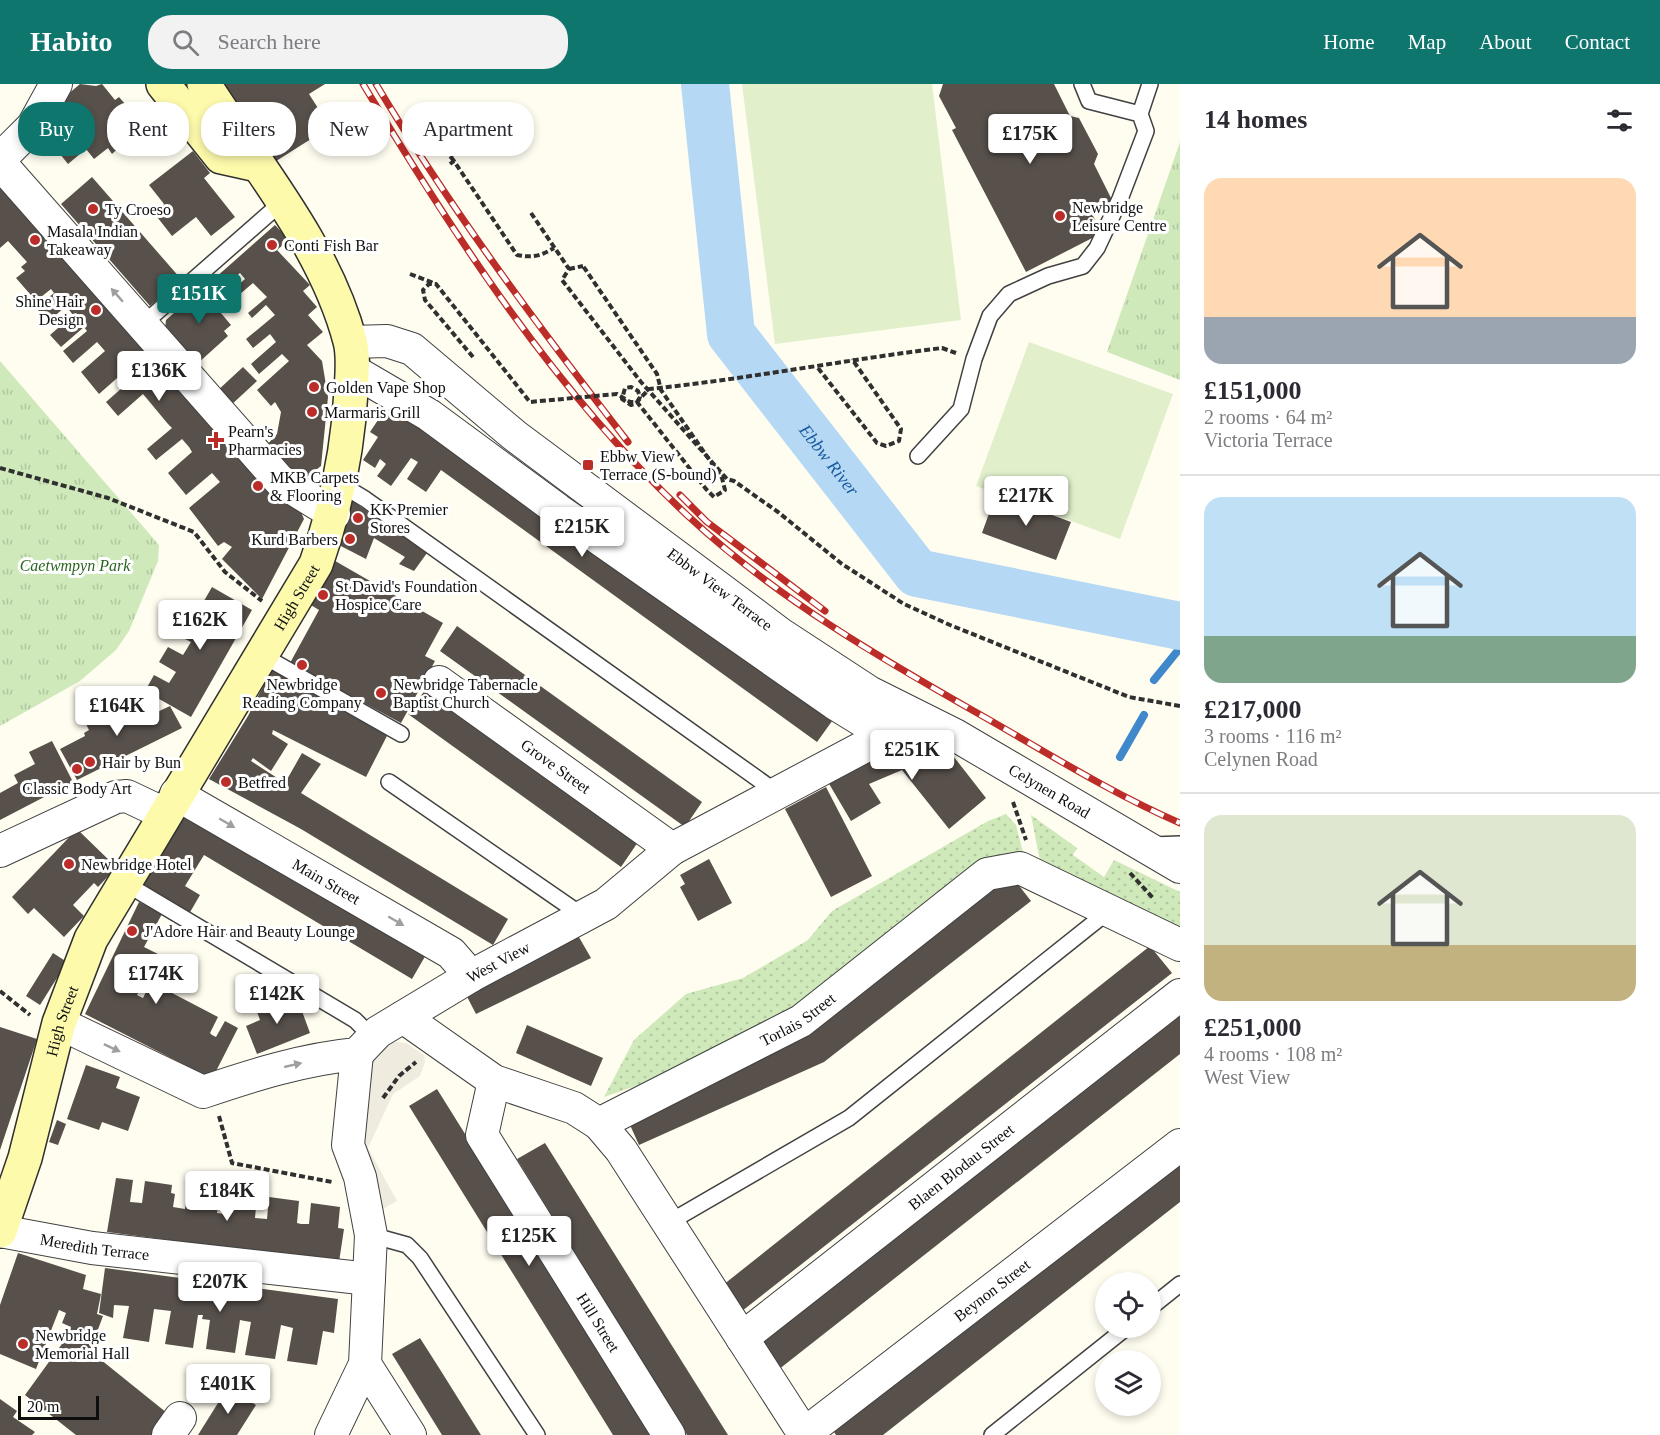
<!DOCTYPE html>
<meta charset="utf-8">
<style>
body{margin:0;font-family:Georgia,serif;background:#f2f2f3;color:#2b2b33;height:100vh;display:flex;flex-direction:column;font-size:22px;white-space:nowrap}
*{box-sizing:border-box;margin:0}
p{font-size:20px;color:#7c7c81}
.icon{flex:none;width:33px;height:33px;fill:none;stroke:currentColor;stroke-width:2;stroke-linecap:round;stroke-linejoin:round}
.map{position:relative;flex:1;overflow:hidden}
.drawer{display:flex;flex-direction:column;background:#fff;width:480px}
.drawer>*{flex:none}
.top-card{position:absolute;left:18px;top:18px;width:570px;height:54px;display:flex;gap:12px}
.controls{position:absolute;left:1095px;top:1188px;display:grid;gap:12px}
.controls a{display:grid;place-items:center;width:66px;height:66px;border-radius:50%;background:#fff;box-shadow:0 3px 9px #0003;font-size:30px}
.scale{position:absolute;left:18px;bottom:15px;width:81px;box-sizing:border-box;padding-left:6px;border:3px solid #0e0e0e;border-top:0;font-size:16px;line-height:21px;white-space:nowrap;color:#0e0e0e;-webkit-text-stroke:4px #fff;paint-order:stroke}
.price{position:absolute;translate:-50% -51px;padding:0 14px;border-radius:6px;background:#fff;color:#222;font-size:20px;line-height:39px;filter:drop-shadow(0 2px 3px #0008)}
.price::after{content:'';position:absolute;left:50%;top:36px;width:18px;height:14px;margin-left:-9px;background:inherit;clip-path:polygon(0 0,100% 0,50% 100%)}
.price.on{background:#0f766e;color:#fff}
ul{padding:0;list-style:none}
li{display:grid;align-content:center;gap:12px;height:318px;padding:0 24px}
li+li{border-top:2px solid #e1e1e2}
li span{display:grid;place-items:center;height:186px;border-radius:18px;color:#555}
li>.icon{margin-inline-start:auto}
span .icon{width:108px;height:108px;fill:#fffc;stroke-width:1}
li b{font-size:26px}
h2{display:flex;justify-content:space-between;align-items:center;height:72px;padding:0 24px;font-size:26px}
.chip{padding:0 21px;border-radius:24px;background:#fff;box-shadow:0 3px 9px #0003;font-size:21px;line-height:54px}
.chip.on{background:#0f766e;color:#fff}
header{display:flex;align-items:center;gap:36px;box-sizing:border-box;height:84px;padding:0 30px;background:#0f766e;color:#fff}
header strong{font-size:28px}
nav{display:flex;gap:33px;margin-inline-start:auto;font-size:21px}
.search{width:420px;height:54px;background:#f2f2f3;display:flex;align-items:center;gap:15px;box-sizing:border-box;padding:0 21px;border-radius:24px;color:#7c7c81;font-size:22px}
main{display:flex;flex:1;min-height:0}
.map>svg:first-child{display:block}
</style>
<header>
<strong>Habito</strong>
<div class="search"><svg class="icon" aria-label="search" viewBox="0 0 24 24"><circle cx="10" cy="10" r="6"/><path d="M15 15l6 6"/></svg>Search here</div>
<nav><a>Home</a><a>Map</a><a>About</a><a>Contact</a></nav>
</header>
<main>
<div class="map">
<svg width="1180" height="1351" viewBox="0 0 1180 1351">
<defs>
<pattern id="grass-dots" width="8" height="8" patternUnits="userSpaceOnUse" patternTransform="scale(1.5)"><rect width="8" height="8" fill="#cfe9ba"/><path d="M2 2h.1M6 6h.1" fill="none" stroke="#b1c79f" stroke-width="1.8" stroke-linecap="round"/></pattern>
<pattern id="park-tufts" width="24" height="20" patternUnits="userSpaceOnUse" patternTransform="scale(1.5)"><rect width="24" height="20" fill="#cfe9ba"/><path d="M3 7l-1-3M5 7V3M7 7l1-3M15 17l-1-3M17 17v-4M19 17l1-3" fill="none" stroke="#b1c79f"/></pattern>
</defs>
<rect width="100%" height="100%" fill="#fffdf0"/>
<path fill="url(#grass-dots)" d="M1006,730L1016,741L1024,772L798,927L670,990L604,1013L634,956L686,910L743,894L808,856L832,827L988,737Z
M1031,731L1077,764L1073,771L1104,793L1114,776L1180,808V850L1040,777Z"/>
<path fill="url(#park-tufts)" d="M1180,58V296L1107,268Z
M0,277L159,461L158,477L129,547L116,566L80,597L0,642Z"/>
<path fill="#e1f0cb" d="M742,0H932L961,236L775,260Z
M1029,258L1173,310L1120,455L976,402Z"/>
<path fill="#efecdf" d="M386,957L406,959L424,971L425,978L420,992L393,1010L368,1064L397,1117L378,1128L356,1065L361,984Z"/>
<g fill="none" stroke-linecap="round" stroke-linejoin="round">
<path stroke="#3e88cb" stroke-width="8" d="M1154,596L1180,564
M1120,673L1144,631"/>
<path stroke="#b5d9f5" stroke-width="48" id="s1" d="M705,0L731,250L917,489L1180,542"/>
</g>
<path fill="#57504b" d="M80,0L96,2L102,0L115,16L119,13L133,29L128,33L143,51L129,62L125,58L112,70L108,64L94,75L86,65L68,80L56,65L68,55L51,35L59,28L54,22Z
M224,0H325L309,10L330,43L273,79Z
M943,0H1054L1070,32L1079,34L1098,70L1094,80L1113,118L1092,130L1102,149L1026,188L952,46L956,44L939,12Z
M193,67L210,89L204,94L235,133L211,152L196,133L172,152L154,129L164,120L149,101Z
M0,92L298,421L304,435L262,515L222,475L232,463L224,458L218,462L189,424L220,398L212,389L186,411L168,389L192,368L189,363L182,355L156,376L147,365L172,344L168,340L143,310L118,332L106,318L131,296L124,288L99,310L81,288L105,267L97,258L73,279L63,267L87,247L84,243L61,263L50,251L73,231L66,222L49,237L36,224L54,209L51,205L36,217L16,194L25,187L21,183L27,178L8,157L0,164Z
M92,93L181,195L150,222L61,120Z
M275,141L289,156L277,166L310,201L303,207L317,223L308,231L323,248L307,261L322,277L328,313L321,382L307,393H296L263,365L277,350L281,328L275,318L271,322L257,306L289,277L282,270L259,290L251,280L276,258L270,250L253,264L246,255L275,231L266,221L252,234L248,229L267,213L253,199L240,210L235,204L245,195L240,189L223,204L215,194Z
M207,200L221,217L215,222L231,241L224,247L228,252L197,280L165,244L166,236Z
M243,283L257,297L230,322L216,308Z
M392,315L835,633L817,658L441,386L426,408L407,395L418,378L411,374L391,402L377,392L386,380L380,375L375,384L363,376L378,353L370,348Z
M996,410L1071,438L1056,476L982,449Z
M348,414L427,469L414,487L399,480L405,473L374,454L366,475L335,459Z
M330,474L443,539L425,572L435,577L401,639L290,579L319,526L306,518Z
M212,503L252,526L191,633L145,607L154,591L169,599L176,588L159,578L168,563L183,571L191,558L179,552L185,542L172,535L176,528L188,535L193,526L197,529Z
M457,542L702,718L685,743L440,567Z
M272,585L390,646L366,693L273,646L272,650L288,660L271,687L253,674L251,677L285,699L302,669L321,680L301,709L508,835L493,861L301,745L209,695L248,632Z
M425,606L638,758L621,783L408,630Z
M147,619L153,630L170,622L182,644L77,696L60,665L85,652L84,649L89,646L83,634L106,622L113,636Z
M936,650L986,714L949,745L902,686L869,700L881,719L851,737L828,698L858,680Z
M52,657L73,698L0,736V709L18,699L14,691L35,680L29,668Z
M826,703L872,792L831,813L785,725Z
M199,729L427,869L412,895L204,771L185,802L200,811L189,830L139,801L179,734Z
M77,745L112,779L108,783L113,787L98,803L94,799L73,821L84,832L64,853L34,824L28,830L12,813Z
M709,775L732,819L698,837L680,803L685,800L680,791Z
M1010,790L1031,817L824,978L639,1061L626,1032Z
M139,818L162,830L144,863L158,870L137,911L143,914L151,898L218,933L210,949L212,951L216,953L225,937L238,944L212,995L85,930Z
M576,848L591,874L476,930L462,903Z
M1150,862L1172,889L742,1227L723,1201Z
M53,869L67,878L40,921L26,912Z
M282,912L287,924L299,919L310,949L257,970L246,942L260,936L255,922Z
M1180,926V970L778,1286L758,1261Z
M527,941L603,974L591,1002L516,969Z
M0,943L37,955L0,1066Z
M86,981L120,993L116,1004L140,1013L128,1047L102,1038L99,1046L67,1035Z
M437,1005L653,1351H613L409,1022Z
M57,1036L66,1040L58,1061L49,1058Z
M545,1059L728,1351H687L517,1075Z
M1180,1074V1118L883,1351H836L834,1348Z
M116,1094L133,1096L130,1118L142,1119L145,1097L172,1101L171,1109L175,1110L173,1123L185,1125L188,1103L214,1106L213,1115L219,1116L217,1129L225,1130L228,1108L257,1112L255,1134L267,1135L269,1113L299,1117L297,1139L301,1140H309L311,1119L340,1123L338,1144L344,1145L339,1178L107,1148Z
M18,1169L86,1191L83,1205L101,1210L97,1230L103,1232L90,1267L167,1329L152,1351H76L25,1311L67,1253L71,1243L62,1239L66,1229L59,1226L36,1285L0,1270V1221Z
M105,1184L338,1215L334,1249L323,1247L317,1281L287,1277L293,1244L281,1241L275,1275L245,1271L251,1238L245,1237L240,1236L235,1269L206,1265L210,1236L202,1235L203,1231H198L193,1264L165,1260L171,1227L154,1225L149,1258L123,1254L129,1222L114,1221L113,1234L99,1229Z
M420,1254L441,1287L481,1351H442L392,1270Z
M228,1303L256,1321L237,1351H198Z
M0,1315L17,1327L13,1333L35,1348L32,1351H0Z"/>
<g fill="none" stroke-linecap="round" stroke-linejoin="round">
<g stroke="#414141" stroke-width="18">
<path id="lane" d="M1082,0L1089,17L1140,30
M142,241L281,119
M918,372L961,325L974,275L990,232L1009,210L1048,192L1083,182L1097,164L1120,115L1146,47L1140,30L1150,0
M340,400L365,415L779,710
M260,570L401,650
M389,698L583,832
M1153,761L1180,760
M123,798L355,936L373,954
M668,1139L849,1034L1110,826
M371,1151L407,1161L420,1174L537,1351
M1150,1224L1180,1200
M992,1351L1126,1244"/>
</g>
<g stroke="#414141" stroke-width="34">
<g id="street">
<path d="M0,75L33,42L56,0"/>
<path d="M0,79L279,396L334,430"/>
<path id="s2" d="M351,258L387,257L412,265L514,351L782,551L869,608L955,651L1180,783"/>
<path d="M352,286L429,331L558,426L834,619L886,651"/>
<path id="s3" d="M439,598L672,765"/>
<path id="s4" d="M176,710L451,869L471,892"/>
<path d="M0,767L116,713L127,712L165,730"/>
<path id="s5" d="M403,933L494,997L574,1024L599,1040L801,937L987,790L1020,784L1180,861"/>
<path id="s6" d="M59,939L203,1008C253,991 304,975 357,970L378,948L471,892L606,820L672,765L918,634"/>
<path id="s7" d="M494,997L482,1051L669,1351"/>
<path d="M599,1040L621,1066L804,1350"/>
<path id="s8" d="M0,1147L92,1164L369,1195"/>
<path id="s9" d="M742,1254L1180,911"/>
<path d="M365,1280L410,1351"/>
<path d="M168,1351L180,1334"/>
<path d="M331,1351L365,1280L371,1151L360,1093L348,1061L357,970"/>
<path id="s10" d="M803,1351L1180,1061"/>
</g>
</g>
<g stroke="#303030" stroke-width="36">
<g id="secondary">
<path d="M163,0L221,73L257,81"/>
<path id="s11" d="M0,1147L25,1074L59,939L91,855L316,480C336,423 348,367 351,307C352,291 354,272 350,257C325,162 256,82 204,0"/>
</g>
</g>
<path stroke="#303030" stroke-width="4" stroke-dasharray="6 3" stroke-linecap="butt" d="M454,77L450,72L468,62
M450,80L454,77L517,171C532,174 541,172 554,164
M531,129L569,185L562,196L641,298L727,395L734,397L778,428L842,480L904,520L950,541L1129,613L1180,622
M569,185L583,182
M410,190L436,200
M818,284L877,359L886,362L899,357L901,345L852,275
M637,318L640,313L638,307L631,303L625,304L622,315L631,321L635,320L649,305C747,295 844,276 942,264L956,269
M0,384L108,414L194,448L225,488L262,517
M1013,718L1026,756
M1130,789L1153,814
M0,907L30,931
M383,1014L399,992L416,978
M219,1032L232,1079L332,1098"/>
<use href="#lane" stroke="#fff" stroke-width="15"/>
<use href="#street" stroke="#fff" stroke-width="32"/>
<use href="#secondary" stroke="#fdfaac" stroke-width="33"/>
<g stroke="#bc2c28" stroke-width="7">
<path id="rail" d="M363,0C455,153 556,309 688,432C776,514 882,575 986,634C1049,670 1113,710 1180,739
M376,0C451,126 538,242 628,358
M680,411L707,438L825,527"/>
</g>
<use href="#rail" stroke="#fff" stroke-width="4.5" stroke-dasharray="14" stroke-linecap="butt"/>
<path stroke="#303030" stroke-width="4" stroke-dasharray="6 3" stroke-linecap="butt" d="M473,273L425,216L423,206L429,200H436L530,318L617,310L630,318H637L706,405L714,413L725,406L722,394L661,306L657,290L583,182"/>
</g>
<defs><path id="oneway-solid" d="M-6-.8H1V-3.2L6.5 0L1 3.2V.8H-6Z" transform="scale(1.5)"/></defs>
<g fill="#9f9f9f">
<use href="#oneway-solid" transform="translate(117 211) rotate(-131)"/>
<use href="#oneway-solid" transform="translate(227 739) rotate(30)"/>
<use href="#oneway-solid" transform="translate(396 837) rotate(30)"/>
<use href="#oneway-solid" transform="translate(112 964) rotate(25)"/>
<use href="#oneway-solid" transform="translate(293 981) rotate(-13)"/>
</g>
<g fill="#bc2c28" stroke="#fff" stroke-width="2">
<circle cx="93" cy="125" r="6"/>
<circle cx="1060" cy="132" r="6"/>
<circle cx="35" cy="156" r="6"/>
<circle cx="272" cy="161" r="6"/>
<circle cx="96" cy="226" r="6"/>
<circle cx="314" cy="303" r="6"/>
<circle cx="312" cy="328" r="6"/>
<path d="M213 347h6v6h6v6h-6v6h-6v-6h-6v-6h6z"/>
<rect x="582" y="375" width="12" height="12" rx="3"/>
<circle cx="258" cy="402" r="6"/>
<circle cx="358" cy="434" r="6"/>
<circle cx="350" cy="455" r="6"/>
<circle cx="323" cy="511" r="6"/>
<circle cx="302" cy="581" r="6"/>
<circle cx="381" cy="609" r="6"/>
<circle cx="90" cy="678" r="6"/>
<circle cx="77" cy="685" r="6"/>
<circle cx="226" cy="698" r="6"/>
<circle cx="69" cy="780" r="6"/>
<circle cx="132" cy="847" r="6"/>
<circle cx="23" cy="1260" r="6"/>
</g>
<g text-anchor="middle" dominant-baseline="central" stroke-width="6" stroke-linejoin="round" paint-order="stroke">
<g font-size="16" fill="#0e0e0e" stroke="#fff" text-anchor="start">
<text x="1072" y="123">Newbridge<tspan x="1072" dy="18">Leisure Centre</tspan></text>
<text x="105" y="125">Ty Croeso</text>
<text x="47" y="147">Masala Indian<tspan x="47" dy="18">Takeaway</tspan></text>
<text x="284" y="161">Conti Fish Bar</text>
<text x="84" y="217" text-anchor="end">Shine Hair<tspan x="84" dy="18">Design</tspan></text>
<text x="326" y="303">Golden Vape Shop</text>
<text x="324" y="328">Marmaris Grill</text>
<text x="228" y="347">Pearn's<tspan x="228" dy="18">Pharmacies</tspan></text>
<text x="600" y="372">Ebbw View<tspan x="600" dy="18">Terrace (S-bound)</tspan></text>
<text x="270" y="393">MKB Carpets<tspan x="270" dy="18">&amp; Flooring</tspan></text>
<text x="370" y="425">KK Premier<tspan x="370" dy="18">Stores</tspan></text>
<text x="338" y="455" text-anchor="end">Kurd Barbers</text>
<text x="335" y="502">St David's Foundation<tspan x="335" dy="18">Hospice Care</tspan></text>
<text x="302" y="600" text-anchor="middle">Newbridge<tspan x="302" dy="18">Reading Company</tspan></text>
<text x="393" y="600">Newbridge Tabernacle<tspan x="393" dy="18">Baptist Church</tspan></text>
<text x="102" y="678">Hair by Bun</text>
<text x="238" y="698">Betfred</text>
<text x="77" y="704" text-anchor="middle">Classic Body Art</text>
<text x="81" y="780">Newbridge Hotel</text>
<text x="144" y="847">J'Adore Hair and Beauty Lounge</text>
<text x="35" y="1251">Newbridge<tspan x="35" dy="18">Memorial Hall</tspan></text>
</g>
<g font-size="16" font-style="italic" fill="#29651f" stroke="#fff">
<text x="75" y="481">Caetwmpyn Park</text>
</g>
<g font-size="16" fill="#0e0e0e" stroke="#fff">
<text stroke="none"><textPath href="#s2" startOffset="453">Ebbw View Terrace</textPath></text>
<text stroke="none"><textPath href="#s11" startOffset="705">High Street</textPath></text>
<text stroke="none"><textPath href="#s3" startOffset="144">Grove Street</textPath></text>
<text stroke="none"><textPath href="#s2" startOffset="840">Celynen Road</textPath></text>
<text stroke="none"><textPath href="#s4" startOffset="174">Main Street</textPath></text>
<text stroke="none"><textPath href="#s6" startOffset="488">West View</textPath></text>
<text stroke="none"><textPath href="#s5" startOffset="450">Torlais Street</textPath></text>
<text stroke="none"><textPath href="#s11" startOffset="219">High Street</textPath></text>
<text stroke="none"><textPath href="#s9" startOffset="278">Blaen Blodau Street</textPath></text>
<text stroke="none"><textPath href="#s8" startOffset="96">Meredith Terrace</textPath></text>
<text stroke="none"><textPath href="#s10" startOffset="238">Beynon Street</textPath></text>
<text stroke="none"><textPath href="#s7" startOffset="276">Hill Street</textPath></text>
</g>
<g font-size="18" font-style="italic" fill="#195a9e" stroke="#fff">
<text stroke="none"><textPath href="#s1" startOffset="411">Ebbw River</textPath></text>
</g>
</g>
</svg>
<div class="controls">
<a><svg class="icon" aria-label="locate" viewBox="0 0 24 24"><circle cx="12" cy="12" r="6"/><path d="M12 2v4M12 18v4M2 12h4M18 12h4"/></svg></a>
<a><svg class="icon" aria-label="layers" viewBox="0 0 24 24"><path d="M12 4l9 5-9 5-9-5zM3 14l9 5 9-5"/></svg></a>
</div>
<div class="scale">20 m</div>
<b class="price" style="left:1030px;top:81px">£175K</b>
<b class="price on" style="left:199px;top:241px">£151K</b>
<b class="price" style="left:159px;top:318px">£136K</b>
<b class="price" style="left:1026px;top:443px">£217K</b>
<b class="price" style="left:582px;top:474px">£215K</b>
<b class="price" style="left:200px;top:567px">£162K</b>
<b class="price" style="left:117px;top:653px">£164K</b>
<b class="price" style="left:912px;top:697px">£251K</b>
<b class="price" style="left:156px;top:921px">£174K</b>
<b class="price" style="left:277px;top:941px">£142K</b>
<b class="price" style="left:227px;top:1138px">£184K</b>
<b class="price" style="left:529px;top:1183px">£125K</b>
<b class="price" style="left:220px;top:1229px">£207K</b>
<b class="price" style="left:228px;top:1331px">£401K</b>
<div class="top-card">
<a class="chip on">Buy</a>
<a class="chip">Rent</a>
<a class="chip">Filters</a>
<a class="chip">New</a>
<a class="chip">Apartment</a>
</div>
</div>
<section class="drawer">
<h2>14 homes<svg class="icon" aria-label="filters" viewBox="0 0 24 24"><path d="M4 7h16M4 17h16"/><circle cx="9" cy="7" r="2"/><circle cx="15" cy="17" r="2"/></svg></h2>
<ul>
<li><span style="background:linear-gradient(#ffd9b3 75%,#9aa5b1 0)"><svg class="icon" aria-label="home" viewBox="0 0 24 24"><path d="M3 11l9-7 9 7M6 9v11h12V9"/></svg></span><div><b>£151,000</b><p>2 rooms · 64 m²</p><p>Victoria Terrace</p></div></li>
<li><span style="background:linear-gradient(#bfe0f5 75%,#7fa58c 0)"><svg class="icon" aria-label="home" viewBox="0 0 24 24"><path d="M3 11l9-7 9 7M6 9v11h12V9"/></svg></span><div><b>£217,000</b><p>3 rooms · 116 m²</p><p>Celynen Road</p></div></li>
<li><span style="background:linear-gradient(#dfe7d0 70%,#c2b280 0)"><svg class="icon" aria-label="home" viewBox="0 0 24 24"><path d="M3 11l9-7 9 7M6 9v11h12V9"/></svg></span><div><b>£251,000</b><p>4 rooms · 108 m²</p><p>West View</p></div></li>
</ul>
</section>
</main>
